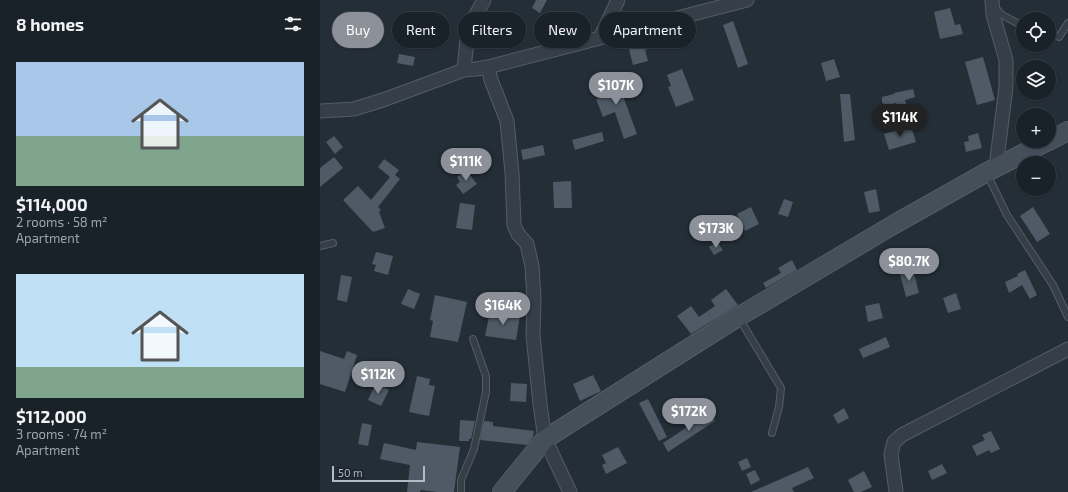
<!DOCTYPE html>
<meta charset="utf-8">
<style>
body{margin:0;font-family:"Exo 2",sans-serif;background:#272f35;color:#f1f3f6;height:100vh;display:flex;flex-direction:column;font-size:15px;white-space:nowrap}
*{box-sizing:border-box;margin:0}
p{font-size:13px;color:#9fa4a8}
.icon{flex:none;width:22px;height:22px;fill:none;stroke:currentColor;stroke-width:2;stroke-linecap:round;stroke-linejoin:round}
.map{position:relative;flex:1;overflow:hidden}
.side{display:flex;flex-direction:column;background:#1a2229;width:320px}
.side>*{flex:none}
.guide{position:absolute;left:12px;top:12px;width:380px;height:36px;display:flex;gap:8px}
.fabs{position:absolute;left:696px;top:12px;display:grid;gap:8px}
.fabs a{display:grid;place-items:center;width:40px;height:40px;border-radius:50%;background:#1a2229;box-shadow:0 1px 3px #0004,0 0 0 1px #383f46;font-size:20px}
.scale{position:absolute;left:12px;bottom:10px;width:93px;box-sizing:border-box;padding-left:4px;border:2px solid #b1bbc4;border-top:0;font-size:11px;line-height:14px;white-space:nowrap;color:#b1bbc4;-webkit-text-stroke:3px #1c242c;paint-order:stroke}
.price{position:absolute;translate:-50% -34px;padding:0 9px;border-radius:14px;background:#8c9099;color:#fff;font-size:13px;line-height:26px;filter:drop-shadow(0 1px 2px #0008)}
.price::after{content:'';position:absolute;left:50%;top:24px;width:12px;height:9px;margin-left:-6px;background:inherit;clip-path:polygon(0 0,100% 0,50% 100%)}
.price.selected{background:#222;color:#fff}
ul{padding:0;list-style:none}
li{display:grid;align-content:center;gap:8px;height:212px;padding:0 16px}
li span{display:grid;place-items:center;height:124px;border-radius:0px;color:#555}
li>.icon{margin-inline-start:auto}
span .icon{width:72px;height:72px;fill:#fffc;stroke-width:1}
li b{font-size:17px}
h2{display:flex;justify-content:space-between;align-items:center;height:48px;padding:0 16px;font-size:17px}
.tag{padding:0 14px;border-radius:18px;background:#1a2229;box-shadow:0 1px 3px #0004,0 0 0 1px #383f46;font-size:14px;line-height:36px}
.tag.selected{background:#8c9099;color:#fff}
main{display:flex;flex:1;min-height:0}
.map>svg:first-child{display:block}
</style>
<main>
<section class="side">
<h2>8 homes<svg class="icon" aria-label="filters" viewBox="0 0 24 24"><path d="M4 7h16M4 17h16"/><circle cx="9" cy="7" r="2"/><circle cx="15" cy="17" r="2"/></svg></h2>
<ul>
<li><span style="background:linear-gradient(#a9c7e8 60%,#7fa58c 0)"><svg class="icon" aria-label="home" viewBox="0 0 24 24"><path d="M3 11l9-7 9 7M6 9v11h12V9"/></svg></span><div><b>$114,000</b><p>2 rooms · 58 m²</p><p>Apartment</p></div></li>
<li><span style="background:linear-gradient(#bfe0f5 75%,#7fa58c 0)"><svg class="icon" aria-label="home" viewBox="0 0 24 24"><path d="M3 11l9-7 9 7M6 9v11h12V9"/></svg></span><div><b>$112,000</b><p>3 rooms · 74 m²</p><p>Apartment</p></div></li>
</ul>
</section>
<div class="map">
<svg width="748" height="492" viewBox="0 0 748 492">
<rect width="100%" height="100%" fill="#232e37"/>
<path fill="#4e5a66" d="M216,0H227L220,13L212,8Z
M630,8L635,25L640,24L643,34L620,39L614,12Z
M413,21L428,64L418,68L403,25Z
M346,35L348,44L325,50L328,61L313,65L308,45Z
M79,54L95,57L93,66L77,63Z
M663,57L675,100L657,105L645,62Z
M514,59L520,77L506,81L501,63Z
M362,69L374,100L356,107L348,87L351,86L347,75Z
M295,74L317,134L304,139L295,112L283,117L276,99L288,94L282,79Z
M593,89L595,97L585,100L586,104L577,106L576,103L565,106L562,102V97L574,94V93Z
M520,94H530L535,140L524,142Z
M591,126L596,142L569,150L564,134Z
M282,132L284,141L255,150L252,140Z
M658,133L662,148L646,152L644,142L649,141L648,136Z
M14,136L23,147L15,154L6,142Z
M223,145L225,155L203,160L201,150Z
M14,157L23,168L0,187V168Z
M64,159L79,170L75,175L80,179L58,207L61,210L59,212L65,228L53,232L23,200L38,186L51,200L70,177L58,167Z
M146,170L157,184L143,194L136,185L140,182L137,177Z
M251,181L252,208H234L233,182Z
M556,189L560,211L549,213L544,192Z
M464,199L473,202L468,217L458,214Z
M140,203L155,205L152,230L136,228Z
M431,207L439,224L425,231L417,214Z
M713,207L730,234L717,242L700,216Z
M397,242L403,250L394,255L389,247Z
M56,252L73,256L68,275L54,271L56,265L52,264Z
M472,260L477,270L446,288L443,283L461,273L458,268Z
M592,266L599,293L586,297L579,270Z
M705,270L717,295L710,299L702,285L689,293L685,282L698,276L697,274Z
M21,275L32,277L27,302L17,300Z
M88,289L100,294L94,309L81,304Z
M406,289L418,305L371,334L357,316L371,306L379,317L395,306L391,300Z
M636,293L641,309L628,313L623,298Z
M115,295L147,302L138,342L110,337L113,321L110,320Z
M559,303L563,318L548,322L545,306Z
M170,312L200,316L196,340L165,336Z
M566,337L570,347L543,358L539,349Z
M0,351L24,359L27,351L37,355L25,392L0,384Z
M273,375L281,391L260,401L253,384Z
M97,376L110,379L109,385L115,386L109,416L89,412Z
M56,383L69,390L61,406L48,400Z
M191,383L207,384L206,402L190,401Z
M328,399L347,437L339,441L319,403Z
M524,408L529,418L518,424L513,415Z
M390,412L395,421L348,452L343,443Z
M140,420L155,421L151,439H149V441H139Z
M164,421L173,422V426L214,431L213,437L207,445L160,440Z
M42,423L52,425L48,446L38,444Z
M671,431L680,449L671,453L669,450L657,456L652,446L665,440L662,435Z
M97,442L140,447L134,492H117L101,490L100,492H87L90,465L60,459L64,443L96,450Z
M298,447L307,463L286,474L282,465L286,463L282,455Z
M427,458L431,467L422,471L418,462Z
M622,464L627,473L612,480L608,471Z
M488,467L494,478L472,488L474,492H431Z
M435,470L440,480L431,485L426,474Z
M544,471L552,487L541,492H534L528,480Z"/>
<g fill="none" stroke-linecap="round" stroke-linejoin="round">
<g stroke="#545d65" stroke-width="8">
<path id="lane" d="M674,6L682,15L703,26
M729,34L739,37L748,23
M667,174L687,215L733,285L748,317
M0,246L13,243
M419,318L461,388L459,407L452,433
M141,492V480L154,449L166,392V376L153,339"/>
</g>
<g stroke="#545d65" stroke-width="15">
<path id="street" d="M672,0L673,15L686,60V87L676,167
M280,38L298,0
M168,67L171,80L187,121L192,173L194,225L198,234L207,244L212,266L214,299L213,335L220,404L225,439L250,492
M144,70L148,29L164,0
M0,111L34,109L63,100L144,70L156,69L168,67L427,0
M576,492L571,454L574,442L582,435L748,349"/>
</g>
<g stroke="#545d65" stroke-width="20">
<path id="secondary" d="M729,141L748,131
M182,492L225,439L418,317L573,225L667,172L728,141"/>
</g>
<use href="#lane" stroke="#363f48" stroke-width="6"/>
<use href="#street" stroke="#363f48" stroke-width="13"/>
<use href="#secondary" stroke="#444f5a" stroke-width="18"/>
</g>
</svg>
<div class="fabs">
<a><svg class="icon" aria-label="locate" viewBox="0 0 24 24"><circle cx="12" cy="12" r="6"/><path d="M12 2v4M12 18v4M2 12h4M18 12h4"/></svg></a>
<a><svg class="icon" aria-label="layers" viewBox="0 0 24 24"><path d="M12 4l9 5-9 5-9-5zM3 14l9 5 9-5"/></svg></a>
<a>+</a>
<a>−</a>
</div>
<div class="scale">50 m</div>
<b class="price" style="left:296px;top:106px">$107K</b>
<b class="price selected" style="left:580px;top:138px">$114K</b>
<b class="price" style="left:146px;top:182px">$111K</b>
<b class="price" style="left:396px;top:249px">$173K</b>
<b class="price" style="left:589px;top:282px">$80.7K</b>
<b class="price" style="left:183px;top:326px">$164K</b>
<b class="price" style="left:58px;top:395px">$112K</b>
<b class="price" style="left:369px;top:432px">$172K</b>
<div class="guide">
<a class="tag selected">Buy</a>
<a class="tag">Rent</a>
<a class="tag">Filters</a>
<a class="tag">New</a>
<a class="tag">Apartment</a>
</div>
</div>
</main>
